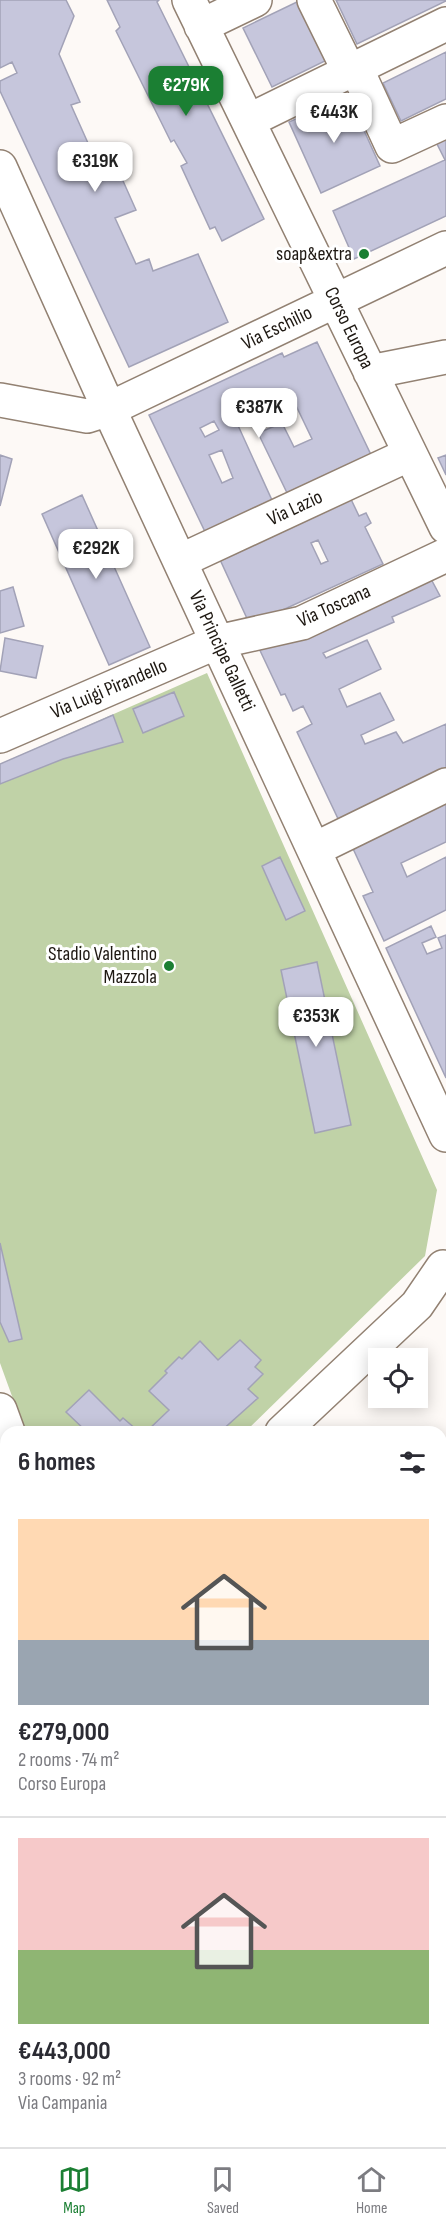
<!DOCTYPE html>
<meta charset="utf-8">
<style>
body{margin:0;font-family:"Sofia Sans Condensed",sans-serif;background:#f7f7f7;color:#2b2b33;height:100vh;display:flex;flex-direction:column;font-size:22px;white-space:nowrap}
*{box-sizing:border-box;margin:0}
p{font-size:20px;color:#7c7c81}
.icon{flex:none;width:33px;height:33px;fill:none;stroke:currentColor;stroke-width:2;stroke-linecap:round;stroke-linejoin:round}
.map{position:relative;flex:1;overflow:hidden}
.drawer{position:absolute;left:0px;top:1426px;width:447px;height:722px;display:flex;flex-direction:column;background:#fff;border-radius:18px 18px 0 0;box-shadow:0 3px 15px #0003}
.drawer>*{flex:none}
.controls{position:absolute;left:368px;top:1348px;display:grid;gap:12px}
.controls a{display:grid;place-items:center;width:60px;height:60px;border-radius:0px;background:#fff;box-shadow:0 3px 15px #0003;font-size:30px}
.price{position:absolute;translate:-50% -51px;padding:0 14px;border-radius:12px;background:#fff;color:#222;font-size:20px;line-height:39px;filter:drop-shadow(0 2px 3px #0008)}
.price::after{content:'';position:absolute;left:50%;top:36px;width:18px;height:14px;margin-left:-9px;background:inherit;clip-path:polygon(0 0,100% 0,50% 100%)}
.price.selected{background:#1b7f33;color:#fff}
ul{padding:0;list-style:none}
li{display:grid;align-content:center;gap:12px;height:318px;padding:0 18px}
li+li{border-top:2px solid #e1e1e2}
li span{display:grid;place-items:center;height:186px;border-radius:0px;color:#555}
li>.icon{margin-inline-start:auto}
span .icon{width:108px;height:108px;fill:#fffc;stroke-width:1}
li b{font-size:26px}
h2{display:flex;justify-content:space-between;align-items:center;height:72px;padding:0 18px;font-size:26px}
.tabs{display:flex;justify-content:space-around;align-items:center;height:84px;border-top:2px solid #e1e1e2;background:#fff;font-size:16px;color:#7c7c81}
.tabs a{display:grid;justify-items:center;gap:3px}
.tabs .selected{color:#1b7f33}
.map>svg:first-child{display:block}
</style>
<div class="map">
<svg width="446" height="2147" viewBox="0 0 446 2147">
<rect width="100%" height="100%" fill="#fdf9f6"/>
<path fill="#c0d2a7" d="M207,673L437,1190L425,1256L245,1432H25L0,1363V764Z
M0,1553L6,1579V1698L0,1705Z"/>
<path fill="#c6c6dc" stroke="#a2a2b7" stroke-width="1.5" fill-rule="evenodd" d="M0,0H66L74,16L59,54L80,102L71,105L96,161L111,154L136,210L115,218L136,264L149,259L153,271L198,254L228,322L129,367L0,91V81L17,73L12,62L0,68Z
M107,0H159L157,2L264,219L222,241L215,227L210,229L181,166L187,163L174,140L171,142L116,31L120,27Z
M301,0L331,58L272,87L243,28Z
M336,0H446V1L357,44Z
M446,52V99L401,121L383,83Z
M348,95L380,166L321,193L289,122Z
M446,139V216L354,259L333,211L445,160L437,144Z
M317,342L373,459L290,499L258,433L282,423L294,447L312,439L288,389L264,399L272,417L256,425L251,415L236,421L276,509L209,540L149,415L282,353L284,357ZM214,421L219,430L205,437L200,428ZM222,450L233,478L222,483L209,455Z
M0,455L12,459L0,506Z
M446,455V475L438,458Z
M348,493L359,516L366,513L371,523L365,527L383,564L250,625L217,553ZM318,540L328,561L321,564L311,543Z
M82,495L150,647L109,665L42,514Z
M430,577L440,596L392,617L394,622L323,653L326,658L367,640L381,669L339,689L347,707L380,693L394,720L361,735L365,744L396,732L403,743L446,724V776L341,825L297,732L312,724L303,706L293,711L285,694L281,695L256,642Z
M13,587L24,626L0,633V591Z
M5,638L43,646L36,678L0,671Z
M174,692L184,716L143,733L133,709Z
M113,715L123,742L63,759L0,784V764Z
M446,796V842L401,863L407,877L446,857V910L384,941L363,896L373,892L350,842Z
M280,857L305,911L286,920L262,866Z
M431,926L436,937L422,943L427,954L442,948L438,938L446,935V1078L386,948Z
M317,962L351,1125L315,1133L281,970Z
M0,1243L22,1339L9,1342L0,1322Z
M240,1340L261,1360L255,1367L263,1374L248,1389L258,1398L220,1432H146L169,1410L149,1391L167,1373L165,1371L179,1357L182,1359L200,1341L218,1360Z
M89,1390L120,1421L123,1418L137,1430L135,1432H87L66,1412Z"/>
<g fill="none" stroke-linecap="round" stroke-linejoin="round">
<g stroke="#928172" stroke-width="36">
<path id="minor" d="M189,0L446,527
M314,0L349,71
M201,26L255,0
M356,68L392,146L446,121
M248,121L446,24
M0,167L109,409L446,1135
M370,372L446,357
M0,400L87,416L109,409L446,248
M180,561L410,454
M0,736L217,642L302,623L446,555
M315,849L446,785
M0,1410L8,1432
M0,2001L6,2009
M39,2147L40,2142"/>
</g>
<g stroke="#928172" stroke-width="36">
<path id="major" d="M282,1432L417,1305L443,1267
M0,1743L6,1735"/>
</g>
<use href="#minor" stroke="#fff" stroke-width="33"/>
<use href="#major" stroke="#fff" stroke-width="33"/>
</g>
<g fill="#1b7f33" stroke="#fff" stroke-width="2">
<circle cx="364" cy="254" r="6"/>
<circle cx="169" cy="966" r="6"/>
</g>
<g text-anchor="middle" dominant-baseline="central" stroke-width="6" stroke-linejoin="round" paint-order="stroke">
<g font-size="20" fill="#1e1812" stroke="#fff" text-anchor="end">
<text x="352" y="254">soap&amp;extra</text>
<text x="157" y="954">Stadio Valentino<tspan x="157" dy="23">Mazzola</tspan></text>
</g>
<g font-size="20" fill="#1e1812" stroke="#fff">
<text transform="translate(277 328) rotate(-26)">Via Eschilio</text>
<text transform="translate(349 328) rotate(64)">Corso Europa</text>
<text transform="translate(295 508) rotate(-25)">Via Lazio</text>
<text transform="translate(334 606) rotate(-24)">Via Toscana</text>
<text transform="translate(222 651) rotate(65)">Via Principe Galletti</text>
<text transform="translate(109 689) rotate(-23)">Via Luigi Pirandello</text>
</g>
</g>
</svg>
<div class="controls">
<a><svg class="icon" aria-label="locate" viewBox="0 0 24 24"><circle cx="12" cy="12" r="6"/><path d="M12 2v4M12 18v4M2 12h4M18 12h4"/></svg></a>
</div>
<b class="price selected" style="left:186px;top:117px">€279K</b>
<b class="price" style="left:334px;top:144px">€443K</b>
<b class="price" style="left:95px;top:193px">€319K</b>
<b class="price" style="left:259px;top:439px">€387K</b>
<b class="price" style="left:96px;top:580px">€292K</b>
<b class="price" style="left:316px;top:1048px">€353K</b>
<section class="drawer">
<h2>6 homes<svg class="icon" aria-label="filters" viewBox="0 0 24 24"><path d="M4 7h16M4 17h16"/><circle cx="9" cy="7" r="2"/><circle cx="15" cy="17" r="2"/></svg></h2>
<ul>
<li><span style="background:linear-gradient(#ffd9b3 65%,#9aa5b1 0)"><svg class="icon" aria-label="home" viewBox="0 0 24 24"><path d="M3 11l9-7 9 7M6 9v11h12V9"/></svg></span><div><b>€279,000</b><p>2 rooms · 74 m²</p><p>Corso Europa</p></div></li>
<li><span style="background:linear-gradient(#f6c9c9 60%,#8fb573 0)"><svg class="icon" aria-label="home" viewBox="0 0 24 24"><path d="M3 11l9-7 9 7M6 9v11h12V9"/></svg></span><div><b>€443,000</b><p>3 rooms · 92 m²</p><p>Via Campania</p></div></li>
</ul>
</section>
</div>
<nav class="tabs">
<a class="selected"><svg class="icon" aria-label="map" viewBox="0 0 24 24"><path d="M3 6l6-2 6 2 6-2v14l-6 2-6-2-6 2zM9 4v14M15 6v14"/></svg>Map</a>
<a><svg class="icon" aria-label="saved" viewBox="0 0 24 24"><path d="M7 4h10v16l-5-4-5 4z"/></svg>Saved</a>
<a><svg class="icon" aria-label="home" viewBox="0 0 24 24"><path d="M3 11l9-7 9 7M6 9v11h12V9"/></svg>Home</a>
</nav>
